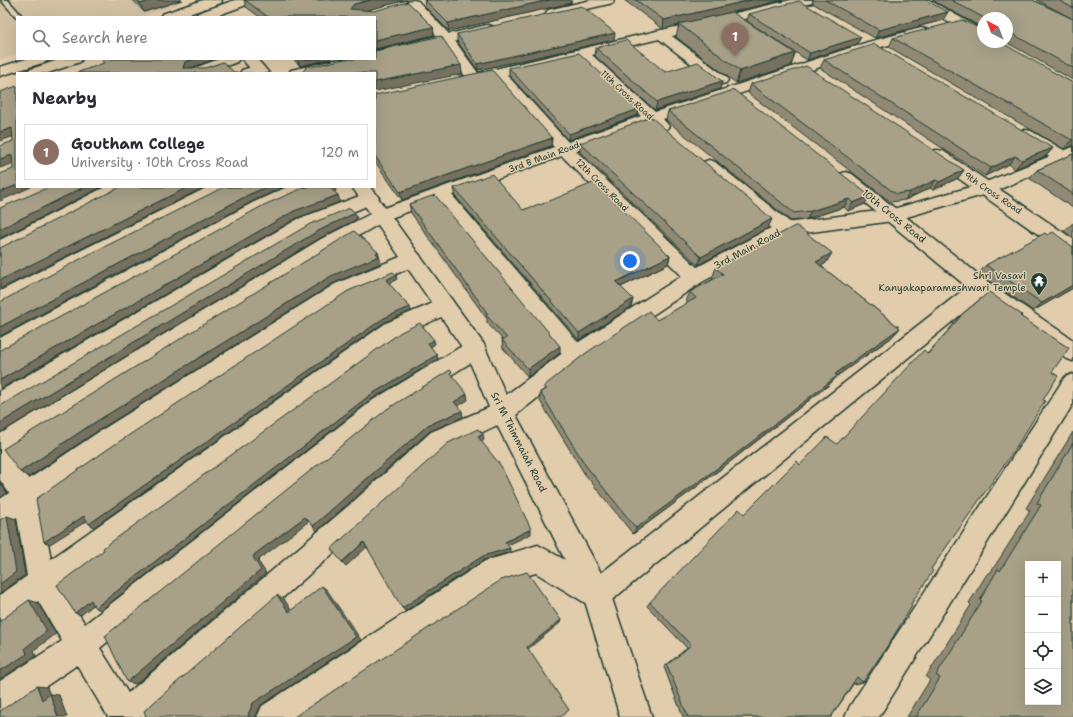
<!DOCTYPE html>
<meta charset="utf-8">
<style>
:root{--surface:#fff;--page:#f7f7f7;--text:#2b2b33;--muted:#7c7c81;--line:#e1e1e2;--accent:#1f3d34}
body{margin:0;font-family:"Shantell Sans",sans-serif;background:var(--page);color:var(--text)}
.controls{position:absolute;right:12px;bottom:12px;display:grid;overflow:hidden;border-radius:0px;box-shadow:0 4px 16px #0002}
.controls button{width:36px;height:36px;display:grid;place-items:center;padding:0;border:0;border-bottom:1px solid var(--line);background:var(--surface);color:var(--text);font:20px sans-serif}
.compass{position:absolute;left:977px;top:12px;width:36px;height:36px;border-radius:50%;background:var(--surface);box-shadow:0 4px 16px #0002;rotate:318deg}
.you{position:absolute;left:630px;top:261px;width:14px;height:14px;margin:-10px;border:3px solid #fff;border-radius:50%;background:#1a73e8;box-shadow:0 0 0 6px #1a73e833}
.badge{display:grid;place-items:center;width:26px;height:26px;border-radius:50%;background:var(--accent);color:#fff;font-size:13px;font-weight:700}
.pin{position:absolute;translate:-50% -33px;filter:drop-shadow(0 1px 2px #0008)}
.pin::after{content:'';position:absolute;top:21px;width:14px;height:12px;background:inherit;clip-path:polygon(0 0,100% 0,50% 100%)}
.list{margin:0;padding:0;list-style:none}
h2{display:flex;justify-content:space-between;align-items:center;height:52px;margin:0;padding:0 16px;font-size:17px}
h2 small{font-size:13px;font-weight:400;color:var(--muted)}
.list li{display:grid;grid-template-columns:26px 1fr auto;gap:12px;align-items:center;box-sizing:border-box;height:56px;margin:0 8px 8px;padding:0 8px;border:1px solid var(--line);border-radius:0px}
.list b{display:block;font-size:15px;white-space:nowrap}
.list p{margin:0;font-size:13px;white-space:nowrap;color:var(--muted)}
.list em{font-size:13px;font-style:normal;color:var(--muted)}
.icon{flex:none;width:22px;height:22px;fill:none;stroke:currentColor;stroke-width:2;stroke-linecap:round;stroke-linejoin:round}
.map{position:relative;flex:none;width:1073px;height:717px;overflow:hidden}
.search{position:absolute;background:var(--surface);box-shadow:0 4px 16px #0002;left:16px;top:16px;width:360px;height:44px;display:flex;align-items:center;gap:10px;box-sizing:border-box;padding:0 14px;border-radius:0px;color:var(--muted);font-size:15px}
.panel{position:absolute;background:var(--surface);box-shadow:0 4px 16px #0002;left:16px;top:72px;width:360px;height:116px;border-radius:0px}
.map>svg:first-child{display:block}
</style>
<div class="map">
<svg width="1073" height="717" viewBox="0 0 1073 717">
<rect width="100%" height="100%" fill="#e1ccab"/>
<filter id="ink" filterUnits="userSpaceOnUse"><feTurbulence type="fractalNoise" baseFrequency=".025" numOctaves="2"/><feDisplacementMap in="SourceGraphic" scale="8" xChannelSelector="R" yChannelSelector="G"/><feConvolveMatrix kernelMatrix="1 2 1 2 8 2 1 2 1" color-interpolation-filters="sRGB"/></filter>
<g filter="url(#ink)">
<polygon fill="#d0bfa0" points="0,0 173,0 178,4 140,17 17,17 17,55 0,60"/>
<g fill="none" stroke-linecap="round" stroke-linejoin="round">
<defs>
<polygon id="lane" points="1,0 8,0 23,17 17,18"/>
<g id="street">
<path d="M413,0l5,1 31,33 38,-9 5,1 2,3 -2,3 -37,9 23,32 183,-43 14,-3 5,1 2,3 -2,3 -8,2 54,41 2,3 -2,3 -5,1 -5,-1 -57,-44 -67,16 63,57 213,-70 53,-14 5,1 2,3 -2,3 -48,13 -215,71 6,7 -2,3c-8,2 -12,1 -17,-5l-74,27 126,121 3,5 -3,5 -7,2 -7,-2 -126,-126 -110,39 132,154 3,6 -3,6 -8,3 -8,-3 -131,-160 -49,18 -53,30 -325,205 19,25 68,-46 238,-149 77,-32 7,2 3,5 -3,5 -70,30 -234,155 -75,52 11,58 335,-236 59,-25 7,2 3,6 -3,6 -50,23 -342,250 25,39 288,-224 94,-57 8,-3 8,3 3,6 -3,6 -94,59 -289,234 28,45 226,-192 77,-69 71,-30 8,3 4,7 -4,7 -61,29 -77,71 -219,193 3,5h-48l-31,-52 -66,45 -11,4v-33l62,-40 -24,-40 -28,21 -10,4v-31l27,-19 -10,-59 -17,10v-28l9,-6 -9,-13v-46l321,-195 55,-28 178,-64 -61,-69 -28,6 -5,-1 -2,-3 2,-3 5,-1 -22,-33 -68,16h-1l1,-8 62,-15 -31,-32 2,-3zM579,58l62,58 -73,26 -61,-67z"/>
<polygon points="591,0 614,0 613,3 553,17 548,16 546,13 548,10"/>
<polygon points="791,0 813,0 812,3 711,27 706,26 704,23 706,20"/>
<polygon points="914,0 929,0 983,30 983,40 978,39 915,3"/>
<polygon points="219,59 239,59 237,62 208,73 187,73 189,70"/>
<polygon points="339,59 366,59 364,62 316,73 289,73 291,70"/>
<polygon points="258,65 263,66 265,69 263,72 240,73 242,70"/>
<polygon points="1025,130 1031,131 1067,152 1069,156 1067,160 1061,161 1055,160 1019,139 1017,135 1019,131"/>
<polygon points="937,150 943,151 1073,239 1073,256 1066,254 931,159 929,155 931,151"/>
<polygon points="709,160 715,162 792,224 794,229 792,234 785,236 778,234 703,170 700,166 703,162"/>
<polygon points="846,172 852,174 988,282 1073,340 1073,361 1065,358 981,298 607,604 597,608 587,604 536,573 501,583 300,717 257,717 262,706 485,561 538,545 596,577 967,287 840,182 837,178 840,174"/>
<polygon points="105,187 129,187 126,191 7,253 0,255 0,240"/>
<polygon points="208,187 232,187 229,191 89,262 7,306 0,308 0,291"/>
<polygon points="287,187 312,187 309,191 266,210 8,354 0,357 0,338 254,202"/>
<polygon points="370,192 376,194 379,198 376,202 312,229 8,410 0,413 0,391 298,219"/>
<polygon points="1073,374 1073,404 879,717 845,717 850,706 1065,377"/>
</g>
<g id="secondary">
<polygon points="203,0 222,0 221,3 180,17 160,17 162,14"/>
<polygon points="235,0 253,0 252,3 213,17 196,16 198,13"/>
<polygon points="26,59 48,59 46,62 0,76 0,67"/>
<polygon points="61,59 82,59 80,62 48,73 26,73 28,70"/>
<polygon points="242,59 257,59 269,73 254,73"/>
<polygon points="1073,147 1073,158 993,192 893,221 789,235 702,282 584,361 516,415 607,584 652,717 620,717 584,598 494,419 466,353 352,187 370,187 483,343 506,395 568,349 688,272 778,224 893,209 981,184"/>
</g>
</defs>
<use href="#lane" stroke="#1f3d34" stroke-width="3"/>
<use href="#street" stroke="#1f3d34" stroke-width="3"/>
<use href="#secondary" stroke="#1f3d34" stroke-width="3"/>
<use href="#lane" fill="#e1ccab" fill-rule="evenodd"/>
<use href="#street" fill="#e1ccab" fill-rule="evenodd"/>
<use href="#secondary" fill="#e1ccab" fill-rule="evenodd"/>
</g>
<g fill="#908a75" stroke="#1f3d34">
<polygon points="133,0 182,0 144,12"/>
<polygon points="244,0 407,0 365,10 433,27 434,35 375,49 375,17 260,17 246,7"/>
<polygon points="424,0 571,0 571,3 449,31 425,7"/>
<polygon points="624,0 783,0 719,15 795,53 791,66 736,83 676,37 679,25 663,29"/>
<polygon points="813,0 925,0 943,20 875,38 812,3"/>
<polygon points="932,0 1033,0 1071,18 1037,0 1073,0 1073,80 1006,42 1007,42 1007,18 983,18 983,28"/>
<polygon points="749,14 861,37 857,44 807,60 747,21"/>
<polygon points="457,34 614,40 478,70 457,41"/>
<polygon points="893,38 983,42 1073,83 1073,146 1064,149 889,47"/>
<polygon points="596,48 665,72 722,81 720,89 655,110 595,56"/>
<polygon points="293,59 332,59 300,66"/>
<polygon points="824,60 1053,148 1046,156 1015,169 1009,164 985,176 820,68"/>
<polygon points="509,68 639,109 638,115 568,140 509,75"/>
<polygon points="751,84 964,170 958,178 933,190 930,188 905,200 891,202 748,93"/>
<polygon points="375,95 552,138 551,146 402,200 376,163 375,163"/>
<polygon points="668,111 865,204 848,211 844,207 807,219 791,221 666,120"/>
<polygon points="580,143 768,228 698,265 580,152"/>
<polygon points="1073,154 1073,208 1029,178 1037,170"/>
<polygon points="454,188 523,210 540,205 670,256 668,264 621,287 633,299 631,307 579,340 456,197"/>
<polygon points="409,204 560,353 528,377 503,348 502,340 503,340 487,323 487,319 411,213"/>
<polygon points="1073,223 1073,238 1064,231"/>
<polygon points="1047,235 1073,247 1073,288 1033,311 979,273 986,265"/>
<polygon points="826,263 821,266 900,328 891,338 837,376 830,384 722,468 633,534 584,473 540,401 540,392 544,390 544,386 657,320 688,303 686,301 690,292 713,279 712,278 716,268"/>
<polygon points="1022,315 1021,316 1052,372 931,569 911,604 863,682 854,684 854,683 831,717 683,717 664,667 687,648 647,606 650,602 744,514 800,465 837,444 928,353 954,324 952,323 960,316"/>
<polygon points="1073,432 1073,717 907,717 930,680 926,677 971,605 969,603 987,574 991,572 1030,511 1026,508"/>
</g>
<g fill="#76715f" stroke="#1f3d34">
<polygon points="152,0 182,0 144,12 140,4"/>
<polygon points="371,0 407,0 356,13 350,9 354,4"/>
<polygon points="549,0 571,0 571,3 449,31 448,23"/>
<polygon points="751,0 783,0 663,29 664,20"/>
<polygon points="948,12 943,20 875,38 879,30"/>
<polygon points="433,27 434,35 375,49 375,40"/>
<polygon points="615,33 614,40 478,70 477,64"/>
<polygon points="861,37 857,44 807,60 810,53"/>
<polygon points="795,53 791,66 736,83 740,71"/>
<polygon points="194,59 212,59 213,60 188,69 183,68 185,62"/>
<polygon points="297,59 332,59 300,66"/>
<polygon points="461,65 462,74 375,91 375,82"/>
<polygon points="722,81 720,89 655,110 657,102"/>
<polygon points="639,109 638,115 568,140 569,134"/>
<polygon points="12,128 17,135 0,141 0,132"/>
<polygon points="552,138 551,146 402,200 400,192"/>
<polygon points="1072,140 1073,140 1073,146 1064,149"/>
<polygon points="1053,148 1046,156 1015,169 1022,160"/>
<polygon points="12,155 17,162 0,168 0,159"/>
<polygon points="1015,156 1009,164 985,176 991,168"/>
<polygon points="964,170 958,178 933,190 939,182"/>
<polygon points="936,180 930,188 905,200 910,192"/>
<polygon points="17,185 17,187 31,187 0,201 0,192"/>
<polygon points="84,187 102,187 0,238 0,229"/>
<polygon points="188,187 205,187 0,289 0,280"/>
<polygon points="267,187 284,187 253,201 0,336 0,327 250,194"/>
<polygon points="329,187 335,187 336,191 331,193"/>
<polygon points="338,195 340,202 297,218 0,389 0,380 294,211"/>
<polygon points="870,196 865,204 848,211 853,203"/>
<polygon points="849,199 844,207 807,219 811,211"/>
<polygon points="355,213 357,219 320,238 0,433 0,423 318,231"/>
<polygon points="772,219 768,228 698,265 701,257"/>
<polygon points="378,252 381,263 334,283 96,432 29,477 20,472 89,426 331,276"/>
<polygon points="832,253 826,263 811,272 816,262"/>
<polygon points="670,256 668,264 614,290 616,282"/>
<polygon points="396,275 397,279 387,285 386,280"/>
<polygon points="1073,285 1073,288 1033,311 1042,303"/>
<polygon points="633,299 631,307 579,340 579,333"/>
<polygon points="410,307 411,311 385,322 94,527 89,524 384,318"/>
<polygon points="900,328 891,338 837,376 830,384 722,468 633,534 636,528 835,374"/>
<polygon points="434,340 435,344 429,348 428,343"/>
<polygon points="560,346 560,353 528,377 528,369"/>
<polygon points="437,355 438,359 372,399 101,610 95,608 370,395"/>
<polygon points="467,394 468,400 455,408 454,402"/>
<polygon points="462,411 463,417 430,431 317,531 313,526 428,425"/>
<polygon points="483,434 484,440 479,443 478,437"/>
<polygon points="0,482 7,493 0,498"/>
<polygon points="7,516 16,519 25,575 0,593 0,584"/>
<polygon points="84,516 90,519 50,544 44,542"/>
<polygon points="305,517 309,521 261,558 258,561 266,573 136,684 127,682 253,557 255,554"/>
<polygon points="531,529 531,534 506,546 505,542"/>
<polygon points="364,542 368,546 346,566 342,562"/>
<polygon points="510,548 510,552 484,560 405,611 402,608 483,556"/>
<polygon points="322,586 327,590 361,640 261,705 256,716 256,717 249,717 248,715 253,703"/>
<polygon points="277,595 284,599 295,616 289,612"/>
<polygon points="29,600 38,603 56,634 34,650 36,656 0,679 0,671 25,648"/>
<polygon points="91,600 97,602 81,615 75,613"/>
<polygon points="561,620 560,623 528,649 527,647"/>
<polygon points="37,686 47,687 52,701 42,700"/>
<polygon points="50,694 59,695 67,717 58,717"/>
</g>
<g fill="#a8a188" stroke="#1f3d34" fill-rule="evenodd">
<polygon points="137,0 152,0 140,4"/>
<polygon points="245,0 371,0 354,4 350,9 374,11 408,2 433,27 375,40 375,17 268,17"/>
<polygon points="425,0 549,0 448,23"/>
<polygon points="636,0 751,0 664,20"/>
<polygon points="825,0 925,0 948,12 879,30"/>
<polygon points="951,0 1033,0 1073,19 1073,68 1009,32 1007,32 1007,18 984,18"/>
<polygon points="1058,0 1073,0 1073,8"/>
<polygon points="799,1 861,37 810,53 749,14"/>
<polygon points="582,6 615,33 477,64 457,34"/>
<polygon points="732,12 795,53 740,71 679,24"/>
<polygon points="962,20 983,30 983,42 1000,42 1073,83 1073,140 1072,140 893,38"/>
<polygon points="441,36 461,65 375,82 375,73 301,73 306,68 304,66 314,66 344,59 375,59 375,51"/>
<polygon points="626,40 665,72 698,62 722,81 657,102 596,48"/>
<polygon points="875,44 1053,148 1022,160 1015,156 991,168 824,60"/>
<polygon points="579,53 639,109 569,134 509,68"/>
<polygon points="106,59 194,59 185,62 183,68 205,68 223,62 235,73 237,72 239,73 76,73 104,63 102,61"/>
<polygon points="806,66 964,170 939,182 936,180 910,192 896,194 751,84"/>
<polygon points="492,70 552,138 400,192 375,156 375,95"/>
<polygon points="17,86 17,185 0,192 0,174 13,169 12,155 0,159 0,146 13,141 12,128 0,132 0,92"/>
<polygon points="734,90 870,196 853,203 849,199 811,211 794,213 668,111"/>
<polygon points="651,117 772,219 701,257 580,143"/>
<polygon points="1073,154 1073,194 1037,170"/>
<polygon points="492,174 523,210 539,204 540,205 595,182 670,256 616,282 633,299 579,333 454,188"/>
<polygon points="49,187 84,187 0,229 0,208"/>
<polygon points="120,187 188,187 0,280 0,248"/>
<polygon points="224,187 267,187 250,194 0,327 0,302 84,257"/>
<polygon points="305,187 329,187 338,195 294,211 0,380 0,350 264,205"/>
<polygon points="435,195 560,346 528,369 502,340 507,338 486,315 488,314 409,204"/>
<polygon points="350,208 355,213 318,231 0,423 0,406 310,224"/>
<polygon points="795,226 797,226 832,253 816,262 900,328 835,374 837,376 727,461 636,528 586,466 540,392 547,389 544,386 586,353 649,311 657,320 696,298 690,292 723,274 716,268"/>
<polygon points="354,231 378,252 376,253 379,256 331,276 89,426 20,472 3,449"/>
<polygon points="1053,232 1073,247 1073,285 1042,303 986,265 1045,233 1047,235"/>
<polygon points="393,272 396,275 386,280 402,298 401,298 410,307 384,318 89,524 84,516 44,542 36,499 111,447 348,291"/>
<polygon points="989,292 1022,315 1020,316 1069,348 1052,372 1058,376 1043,400 1045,401 1013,452 931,569 933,571 911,604 912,606 890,642 863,682 857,677 831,717 688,717 667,665 691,645 650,602 739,509 744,514 797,461 800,465 827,437 837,444 924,350 928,354 961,316 960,316"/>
<polygon points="420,323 434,340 428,343 437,355 370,395 95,608 91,600 75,613 57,585 104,550 103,548 401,332"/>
<polygon points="450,370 452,372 450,373 467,394 454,402 462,411 428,425 313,526 305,517 255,554 253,557 261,570 127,682 105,636 387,409"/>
<polygon points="478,429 483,434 478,437 501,466 531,529 505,542 510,548 483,556 402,608 364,542 342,562 331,549 448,443"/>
<path d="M1073,443v274h-157l24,-39 -4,-3 46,-74 -2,-1 18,-31 2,2 41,-66 -4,-2zM1028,564h30v138h-30z"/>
<polygon points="7,516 16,572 0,584 0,520"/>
<polygon points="527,572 561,620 527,647 569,710 561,717 294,717 501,580"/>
<polygon points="322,586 356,637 253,703 248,715 249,717 146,717 144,711 277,595 289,612"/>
<polygon points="29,600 47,631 25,648 27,654 0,671 0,621"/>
<polygon points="37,686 42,700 50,694 58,717 0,717 0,711"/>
</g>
</g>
<defs>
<symbol id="temple-pin" viewBox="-11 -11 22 30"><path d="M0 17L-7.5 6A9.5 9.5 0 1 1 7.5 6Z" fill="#1f3d34" stroke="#e1ccab"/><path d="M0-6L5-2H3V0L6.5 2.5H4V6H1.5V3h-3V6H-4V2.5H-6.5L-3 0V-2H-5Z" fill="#fff"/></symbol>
</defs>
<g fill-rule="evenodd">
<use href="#temple-pin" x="1029" y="271" width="20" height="27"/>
</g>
<g text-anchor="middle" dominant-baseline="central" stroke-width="3" stroke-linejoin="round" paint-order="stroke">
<g font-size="9" fill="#1f3d34" stroke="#e1ccab">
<text transform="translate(627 95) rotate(43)">11th Cross Road</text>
<text transform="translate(544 157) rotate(-20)">3rd B Main Road</text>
<text transform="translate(602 185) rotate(45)">12th Cross Road</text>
<text transform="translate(993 193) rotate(34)">9th Cross Road</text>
</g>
<g font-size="10" fill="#1f3d34" stroke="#e1ccab">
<text transform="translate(894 216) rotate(39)">10th Cross Road</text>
<text transform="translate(747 249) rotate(-28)">3rd Main Road</text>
<text transform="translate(519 442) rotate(63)">Sri M Thimmaiah Road</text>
</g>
<g font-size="10" fill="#1f3d34" stroke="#e1ccab" text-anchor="end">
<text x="1026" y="275">Shri Vasavi<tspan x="1026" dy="12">Kanyakaparameshwari Temple</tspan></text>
</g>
</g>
</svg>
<div class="controls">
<button>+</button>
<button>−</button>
<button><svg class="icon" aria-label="locate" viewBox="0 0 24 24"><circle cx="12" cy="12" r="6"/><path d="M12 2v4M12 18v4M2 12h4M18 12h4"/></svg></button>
<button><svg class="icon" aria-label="layers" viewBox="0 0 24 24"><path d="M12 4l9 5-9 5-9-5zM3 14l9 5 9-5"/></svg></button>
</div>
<svg class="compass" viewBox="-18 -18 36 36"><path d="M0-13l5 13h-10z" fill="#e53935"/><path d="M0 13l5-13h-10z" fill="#7c7c81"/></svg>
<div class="you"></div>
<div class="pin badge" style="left:735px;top:56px;background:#8d6e63">1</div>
<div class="search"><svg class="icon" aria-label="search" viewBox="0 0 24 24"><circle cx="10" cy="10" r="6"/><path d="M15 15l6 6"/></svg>Search here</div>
<section class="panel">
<h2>Nearby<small></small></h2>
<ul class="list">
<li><span class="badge" style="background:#8d6e63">1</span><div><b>Goutham College</b><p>University · 10th Cross Road</p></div><em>120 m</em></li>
</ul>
</section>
</div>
